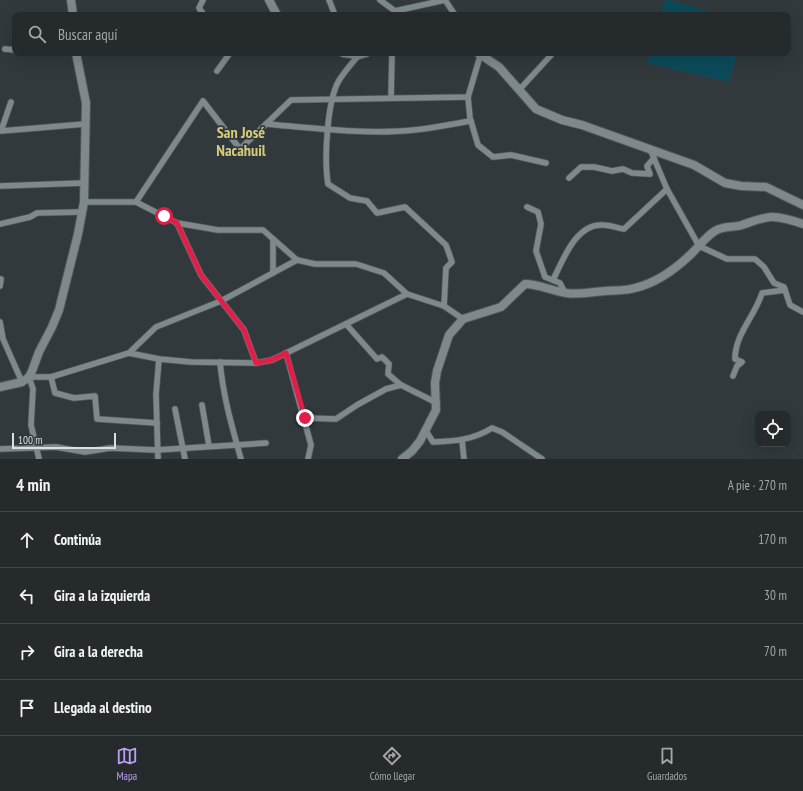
<!DOCTYPE html>
<html lang="es">
<meta charset="utf-8">
<style>
:root{--surface:#252b2d;--page:#2d3335;--text:#f1f3f6;--muted:#a3a7aa;--line:#424749;--accent:#bca0f2}
body{margin:0;font-family:"PT Sans Narrow",sans-serif;background:var(--page);color:var(--text)}
.controls{position:absolute;right:12px;bottom:12px;display:grid;overflow:hidden;border-radius:8px;box-shadow:0 4px 16px #0002}
.controls button{width:36px;height:36px;display:grid;place-items:center;padding:0;border:0;border-bottom:1px solid var(--line);background:var(--surface);color:var(--text);font:20px sans-serif}
.scale{position:absolute;left:12px;bottom:10px;width:104px;box-sizing:border-box;padding-left:4px;border:2px solid #dadfe1;border-top:0;font-size:11px;line-height:14px;white-space:nowrap;color:#dadfe1;-webkit-text-stroke:3px #31393c;paint-order:stroke}
.stop{position:absolute;width:12px;height:12px;margin:-9px;border:3px solid #e11d48;border-radius:50%;background:#fff}
.stop.end{background:#e11d48;border-color:#fff;box-shadow:0 1px 4px #0008}
.list{margin:0;padding:0;list-style:none}
h2{display:flex;justify-content:space-between;align-items:center;height:52px;margin:0;padding:0 16px;font-size:17px}
h2 small{font-size:13px;font-weight:400;color:var(--muted)}
.list li{display:grid;grid-template-columns:26px 1fr auto;gap:12px;align-items:center;box-sizing:border-box;height:56px;padding:0 16px;border-top:1px solid var(--line)}
.list b{display:block;font-size:15px;white-space:nowrap}
.list em{font-size:13px;font-style:normal;color:var(--muted)}
.icon{flex:none;width:22px;height:22px;fill:none;stroke:currentColor;stroke-width:2;stroke-linecap:round;stroke-linejoin:round}
.map{position:relative;flex:none;width:803px;height:459px;overflow:hidden}
.search{position:absolute;background:var(--surface);box-shadow:0 4px 16px #0002;left:12px;right:12px;top:12px;height:44px;display:flex;align-items:center;gap:10px;box-sizing:border-box;padding:0 14px;border-radius:8px;color:var(--muted);font-size:15px}
.sheet{height:276px;background:var(--surface)}
nav{display:flex;justify-content:space-around;align-items:center;box-sizing:border-box;height:56px;border-top:1px solid var(--line);background:var(--surface);font-size:11px;color:var(--muted)}
nav a{display:grid;justify-items:center;gap:2px}
nav .on{color:var(--accent)}
.map>svg:first-child{display:block}
</style>
<div class="map">
<svg width="803" height="459" viewBox="0 0 803 459">
<rect width="100%" height="100%" fill="#31393c"/>
<g fill="#0c4a5a">
<polygon points="665,0 670,0 722,15 660,15"/>
<polygon points="650,53 737,53 729,82 647,63"/>
</g>
<g fill="none" stroke-linecap="round" stroke-linejoin="round">
<defs>
<g id="street">
<polyline points="203,0 199,8 204,15"/>
<polyline points="329,0 335,15"/>
<polyline points="380,0 395,11 445,0"/>
<polyline points="445,0 455,15"/>
<polyline points="5,49 15,50"/>
<path d="M359,55c-7,8 -17,19 -22,29 -10,23 -13,75 -9,100l22,14 17,3 10,12 28,-6 41,38 6,17 -6,6 -2,38"/>
<polyline points="217,71 230,53"/>
<polyline points="519,90 553,53"/>
<polyline points="468,97 470,118 478,145 493,157 511,155 546,163"/>
<polyline points="391,98 392,53"/>
<polyline points="11,102 1,131 85,124"/>
<path d="M266,124c46,4 102,11 148,6 19,-2 38,-6 57,-9"/>
<polyline points="650,149 667,189 699,246 727,259 755,259 764,267 774,283 784,287 790,305 803,312"/>
<polyline points="569,178 581,167 594,167 612,171 623,169 632,173 650,174 647,166 654,158"/>
<polyline points="0,186 84,183"/>
<polyline points="84,202 136,202 177,223 218,230 263,230 297,260 315,264 356,264 384,273 407,294"/>
<polyline points="136,202 203,101 240,149 291,100 468,97 481,53"/>
<polyline points="527,207 538,212 541,224 536,251 545,277 560,283 565,293"/>
<polyline points="177,223 201,275 244,330 256,363"/>
<polyline points="0,224 30,217 37,213 81,212"/>
<polyline points="273,239 273,273"/>
<path d="M553,280c10,-20 23,-57 50,-55 7,0 14,3 21,4l43,-40"/>
<polyline points="0,286 1,279"/>
<polyline points="0,322 3,339 22,382"/>
<polyline points="346,324 377,359 382,357 389,364 388,374 401,385"/>
<polyline points="129,353 156,327 221,301 297,260"/>
<polyline points="286,353 311,445 308,459"/>
<path d="M220,362c3,34 12,65 21,97"/>
<path d="M733,376l4,-10 5,-4 -7,-3c0,-25 20,-43 27,-66l23,-3"/>
<polyline points="51,377 55,393 74,398 95,396 97,419 157,423"/>
<polyline points="202,405 209,446"/>
<polyline points="175,409 185,459"/>
<polyline points="305,418 336,419 357,405 386,389 401,385 437,403"/>
<path d="M426,431l7,11c22,-1 40,-2 59,-14l10,4 40,27"/>
<polyline points="462,440 464,459"/>
<polyline points="0,449 56,447 85,452 110,448 156,450 266,443"/>
<polyline points="39,459 31,425 33,389 29,377 51,377 129,353 159,359 191,362 256,363 272,360 407,294 444,306 463,319"/>
<polyline points="158,459 156,394 159,359"/>
</g>
<g id="secondary">
<polyline points="71,0 73,15"/>
<polyline points="269,0 277,15"/>
<polyline points="343,53 359,55 366,53"/>
<polyline points="478,53 499,67 536,109 562,120 582,125 694,165 725,183 741,186 766,187 803,205"/>
<polyline points="0,387 22,382 29,377 32,371 39,352 52,327 59,310 78,234 84,202 86,103 76,53"/>
<path d="M402,459l10,-8 8,-10 16,-31 -1,-27 2,-12 12,-36 14,-16 38,-12 24,-23c14,0 27,7 41,9 14,2 25,-1 39,-2 10,-1 21,0 30,-3 21,-5 39,-18 54,-32 9,-8 16,-19 26,-25 9,-6 18,-3 27,-6 27,-10 32,-11 61,-1"/>
</g>
</defs>
<use href="#street" stroke="#4f5658" stroke-width="7"/>
<use href="#secondary" stroke="#4f5658" stroke-width="10"/>
<use href="#street" stroke="#7f898c" stroke-width="5.5"/>
<use href="#secondary" stroke="#7f898c" stroke-width="8"/>
</g>
<g fill="none" stroke-linecap="round" stroke-linejoin="round">
<polyline stroke="#e11d48" stroke-width="5" points="164,216 177,223 201,275 244,330 256,363 272,360 286,353 305,418"/>
</g>
<g text-anchor="middle" dominant-baseline="central" stroke-width="3.5" stroke-linejoin="round" paint-order="stroke">
<g font-size="16" font-weight="bold" fill="#d6ca7c" stroke="#31393c">
<text x="241" y="132">San José<tspan x="241" dy="18">Nacahuil</tspan></text>
</g>
</g>
</svg>
<div class="controls">
<button><svg class="icon" aria-label="locate" viewBox="0 0 24 24"><circle cx="12" cy="12" r="6"/><path d="M12 2v4M12 18v4M2 12h4M18 12h4"/></svg></button>
</div>
<div class="scale">100 m</div>
<div class="stop" style="left:164px;top:216px"></div>
<div class="stop end" style="left:305px;top:418px"></div>
<div class="search"><svg class="icon" aria-label="search" viewBox="0 0 24 24"><circle cx="10" cy="10" r="6"/><path d="M15 15l6 6"/></svg>Buscar aquí</div>
</div>
<section class="sheet">
<h2>4 min<small>A pie · 270 m</small></h2>
<ul class="list">
<li><svg class="icon" aria-label="ahead" viewBox="0 0 24 24"><path d="M12 20V5M6 11l6-6 6 6"/></svg><div><b>Continúa</b></div><em>170 m</em></li>
<li><svg class="icon" aria-label="left" viewBox="0 0 24 24"><path d="M17 20v-9H6M10 6l-5 5 5 5"/></svg><div><b>Gira a la izquierda</b></div><em>30 m</em></li>
<li><svg class="icon" aria-label="right" viewBox="0 0 24 24"><path d="M7 20v-9h11M14 6l5 5-5 5"/></svg><div><b>Gira a la derecha</b></div><em>70 m</em></li>
<li><svg class="icon" aria-label="arrive" viewBox="0 0 24 24"><path d="M6 21V4h12l-3 4 3 4H6"/></svg><div><b>Llegada al destino</b></div></li>
</ul>
</section>
<nav>
<a class="on"><svg class="icon" aria-label="map" viewBox="0 0 24 24"><path d="M3 6l6-2 6 2 6-2v14l-6 2-6-2-6 2zM9 4v14M15 6v14"/></svg>Mapa</a>
<a><svg class="icon" aria-label="directions" viewBox="0 0 24 24"><path d="M12 3l9 9-9 9-9-9zM9 14v-3h6M13 9l2 2-2 2"/></svg>Cómo llegar</a>
<a><svg class="icon" aria-label="saved" viewBox="0 0 24 24"><path d="M7 4h10v16l-5-4-5 4z"/></svg>Guardados</a>
</nav>
